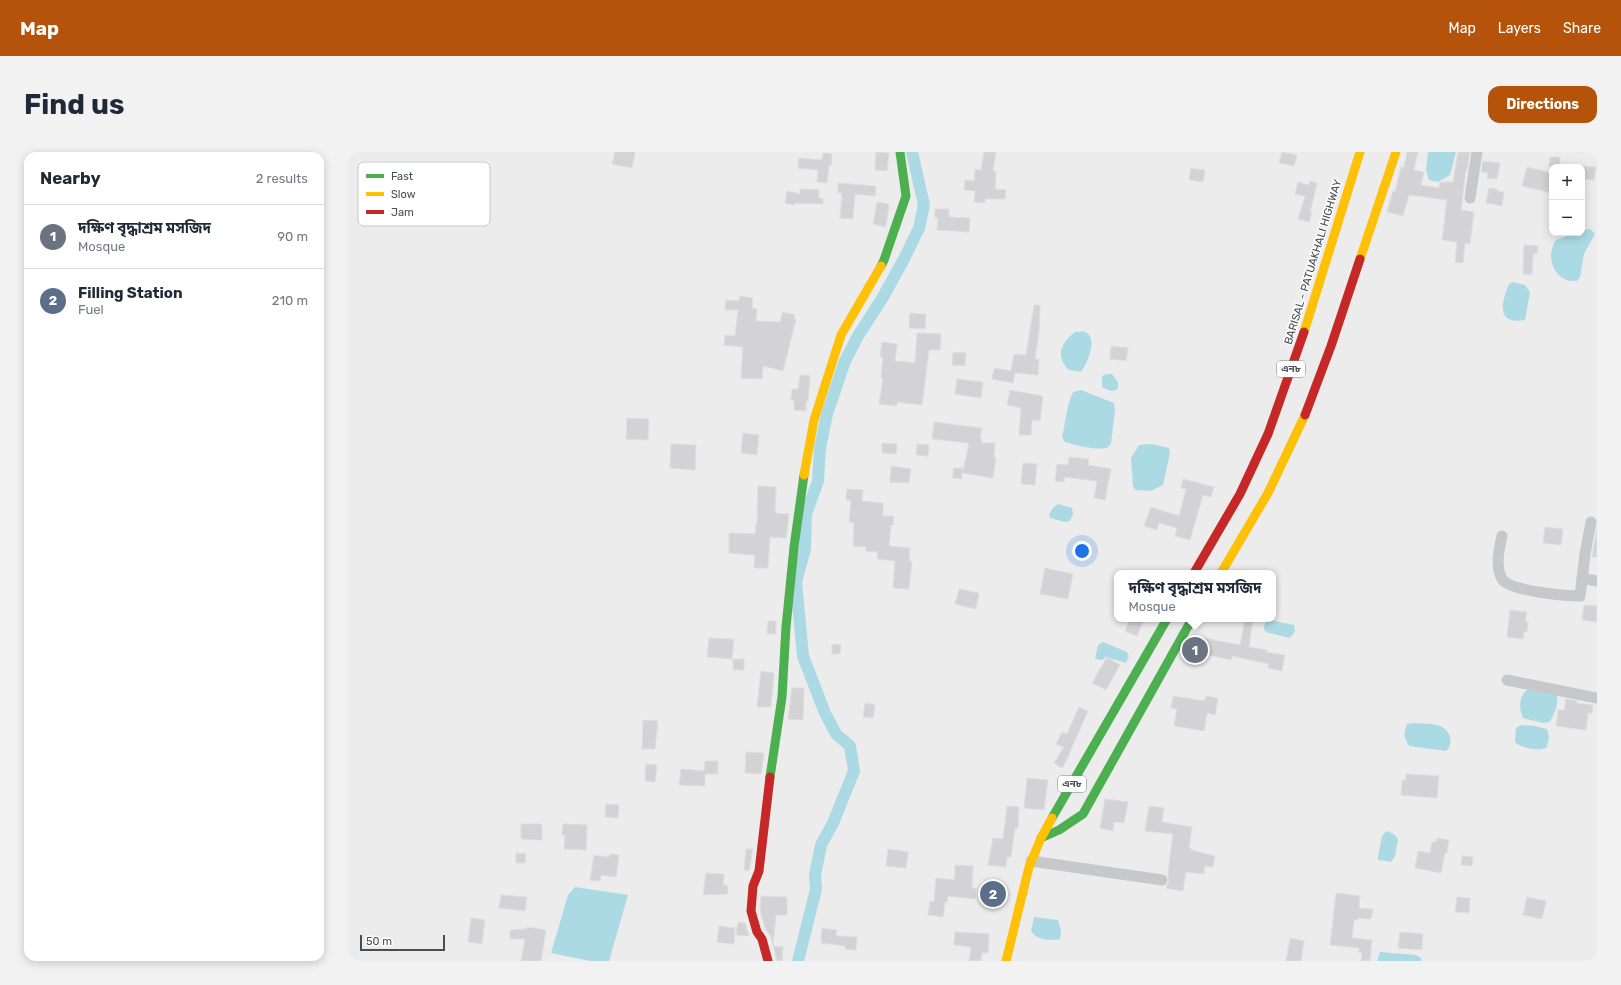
<!DOCTYPE html>
<meta charset="utf-8">
<style>
:root{--surface:#fff;--page:#f2f2f3;--text:#1f2937;--muted:#747a83;--line:#e0e1e3;--accent:#b45309}
body{margin:0;font-family:Rubik,"Noto Sans Bengali",sans-serif;background:var(--page);color:var(--text)}
.controls{position:absolute;right:12px;top:12px;display:grid;overflow:hidden;border-radius:8px;box-shadow:0 2px 10px #0003}
.controls button{width:36px;height:36px;display:grid;place-items:center;padding:0;border:0;border-bottom:1px solid var(--line);background:var(--surface);color:var(--text);font:20px sans-serif}
.scale{position:absolute;left:12px;bottom:10px;width:85px;box-sizing:border-box;padding-left:4px;border:2px solid #464f56;border-top:0;font-size:11px;line-height:14px;white-space:nowrap;color:#464f56;-webkit-text-stroke:3px #fff;paint-order:stroke}
.you{position:absolute;left:734px;top:399px;width:14px;height:14px;margin:-10px;border:3px solid #fff;border-radius:50%;background:#1a73e8;box-shadow:0 0 0 6px #1a73e833}
.badge{display:grid;place-items:center;width:26px;height:26px;border-radius:50%;background:var(--accent);color:#fff;font-size:13px;font-weight:700}
.pin{position:absolute;translate:-50% -50%;border:2px solid #fff;box-shadow:0 1px 4px #0006}
.popup{position:absolute;left:766px;top:418px;width:162px;height:52px;box-sizing:border-box;display:grid;place-content:center;border-radius:8px;background:var(--surface);filter:drop-shadow(0 1px 3px #0005);font-size:13px;white-space:nowrap;color:var(--muted)}
.popup b{font-size:15px;color:var(--text)}
.popup::after{content:'';position:absolute;left:50%;top:100%;margin-left:-8px;border:8px solid transparent;border-top-color:var(--surface)}
.list{margin:0;padding:0;list-style:none}
h2{display:flex;justify-content:space-between;align-items:center;height:52px;margin:0;padding:0 16px;font-size:17px}
h2 small{font-size:13px;font-weight:400;color:var(--muted)}
.list li{display:grid;grid-template-columns:26px 1fr auto;gap:12px;align-items:center;box-sizing:border-box;height:64px;padding:0 16px;border-top:1px solid var(--line)}
.list b{display:block;font-size:15px;white-space:nowrap}
.list p{margin:0;font-size:13px;white-space:nowrap;color:var(--muted)}
.list em{font-size:13px;font-style:normal;color:var(--muted)}
.map{position:relative;flex:none;width:1249px;height:809px;overflow:hidden;border-radius:12px}
header{display:flex;align-items:center;gap:24px;box-sizing:border-box;height:56px;padding:0 20px;background:var(--accent);color:#fff}
header strong{font-size:19px}
nav{display:flex;gap:22px;margin-inline-start:auto;font-size:14px}
.intro{display:flex;align-items:center;justify-content:space-between;box-sizing:border-box;height:96px;padding:0 24px}
h1{margin:0;font-size:28px}
.button{padding:10px 18px;border-radius:12px;background:var(--accent);color:#fff;font-size:14px;font-weight:700}
main{display:flex;gap:24px;padding:0 24px}
aside{flex:1;background:var(--surface);border-radius:12px;box-shadow:0 2px 10px #0003}
.map>svg:first-child{display:block}
</style>
<header>
<strong>Map</strong>
<nav><a>Map</a><a>Layers</a><a>Share</a></nav>
</header>
<div class="intro"><h1>Find us</h1><a class="button">Directions</a></div>
<main>
<aside>
<h2>Nearby<small>2 results</small></h2>
<ul class="list">
<li><span class="badge" style="background:#6b7280">1</span><div><b>দক্ষিণ বৃদ্ধাশ্রম মসজিদ</b><p>Mosque</p></div><em>90 m</em></li>
<li><span class="badge" style="background:#5c6f8a">2</span><div><b>Filling Station</b><p>Fuel</p></div><em>210 m</em></li>
</ul>
</aside>
<div class="map">
<svg width="1249" height="809" viewBox="0 0 1249 809">
<rect width="100%" height="100%" fill="#edecec"/>
<g fill="#acdae4">
<polygon points="1080,0 1108,0 1102,23 1090,30 1081,28 1078,18"/>
<path d="M1242,77l5,5 -11,20 -4,23 -3,4c-22,2 -33,-24 -21,-41l20,-7h6v-3z"/>
<path d="M1165,130l12,3 5,7 -5,28c-29,5 -24,-17 -16,-36z"/>
<path d="M727,180c3,0 7,-1 10,0 14,5 2,32 -4,40l-12,-2c-14,-13 -8,-28 6,-38z"/>
<polygon points="759,222 764,222 770,230 770,236 766,239 760,238 754,235 754,224"/>
<path d="M733,238l33,13 1,7 -4,34 -4,4c-14,2 -28,-2 -42,-6l-3,-5c4,-16 4,-29 11,-45z"/>
<polygon points="804,292 821,296 822,301 815,333 803,339 787,338 785,334 783,306 791,293"/>
<polygon points="710,352 724,356 725,362 722,369 717,370 702,366 701,363 704,357"/>
<path d="M922,468l24,5 1,6 -5,7 -24,-6c-4,-3 -2,-8 1,-11z"/>
<polygon points="755,490 779,500 781,504 778,511 758,505 754,508 747,507 750,493"/>
<path d="M1181,536l27,6c4,9 -2,20 -6,28l-7,1 -20,-5c-5,-12 -4,-22 6,-30z"/>
<path d="M1066,571c8,1 19,0 26,3 10,4 15,18 6,25l-37,-5c-5,-9 -6,-12 -2,-22z"/>
<path d="M1173,573l14,1 12,3 2,8 -2,10c-7,5 -27,1 -32,-5l1,-14z"/>
<polygon points="1038,679 1046,682 1050,687 1047,704 1043,710 1030,708 1030,705 1034,684"/>
<polygon points="227,735 280,743 261,809 242,809 203,801 220,743"/>
<path d="M686,765l24,3 3,11 -1,8c-11,2 -23,1 -29,-8z"/>
<polygon points="1032,800 1068,803 1073,806 1073,809 1029,809"/>
</g>
<g fill="none" stroke-linecap="round" stroke-linejoin="round">
<polyline stroke="#acdae4" stroke-width="12" points="450,809 468,737 467,723 473,693 485,671 506,619 502,594 488,582 477,561 455,504 448,430 457,397 458,362 470,329 472,296 479,262 497,209 510,184 535,145 556,107 571,76 576,53 564,0"/>
</g>
<g fill="#d3d3d5" stroke="#dededf">
<polygon points="267,0 287,0 284,16 264,12"/>
<polygon points="528,0 541,1 539,19 527,18"/>
<polygon points="636,0 648,0 645,19 648,19 647,37 658,38 657,47 637,47 637,51 626,50 627,39 616,38 617,28 626,29 627,17 633,18"/>
<polygon points="934,0 949,3 946,14 931,11"/>
<polygon points="1059,0 1070,0 1066,18 1076,20 1073,33 1091,36 1092,30 1105,30 1110,0 1122,0 1119,18 1118,18 1113,58 1126,60 1122,92 1117,91 1115,111 1107,110 1109,90 1094,88 1099,48 1061,43 1055,64 1039,60 1045,39 1047,40 1053,15 1056,16"/>
<polygon points="475,1 484,2 483,14 481,13 479,31 469,30 470,18 450,16 451,6 474,8"/>
<polygon points="1202,5 1212,5 1211,15 1201,15"/>
<polygon points="1135,9 1152,11 1149,27 1139,26 1140,21 1133,20"/>
<polygon points="1234,14 1248,15 1246,28 1234,27"/>
<polygon points="1179,15 1204,21 1204,41 1174,34"/>
<polygon points="843,16 857,18 855,30 841,28"/>
<polygon points="962,29 969,31 962,61 964,61 961,70 950,67 957,44 947,42 950,30 961,33"/>
<polygon points="490,31 528,34 527,44 507,42 505,67 492,66 494,41 490,41"/>
<polygon points="1141,36 1149,37 1149,39 1156,40 1154,54 1138,51"/>
<polygon points="452,37 471,38 471,46 475,47 475,52 447,51 446,53 437,51 439,39 452,42"/>
<polygon points="529,50 541,52 538,75 525,72"/>
<polygon points="587,57 601,57 601,65 622,66 621,80 589,78 590,66 587,66"/>
<polygon points="1176,93 1190,94 1189,102 1185,102 1184,123 1175,122"/>
<polygon points="392,144 405,146 404,156 409,157 408,169 432,170 435,160 447,163 446,167 448,167 435,219 415,214 414,227 393,226 395,195 376,193 377,183 387,184 390,158 377,158 378,148 391,149"/>
<polygon points="686,153 692,153 691,180 687,207 691,207 690,223 667,221 665,231 644,227 646,216 663,219 666,202 678,203"/>
<polygon points="562,161 578,162 577,177 561,176"/>
<polygon points="569,181 593,182 592,198 581,198 574,253 549,250 549,254 531,252 535,226 533,226 535,205 532,205 534,190 549,192 547,209 567,211"/>
<polygon points="763,194 780,196 778,209 762,207"/>
<polygon points="605,200 618,201 617,214 604,213"/>
<polygon points="452,223 462,224 460,249 458,249 458,259 446,258 446,248 443,248 444,237 450,237"/>
<polygon points="609,227 635,230 633,246 607,242"/>
<polygon points="662,238 695,244 692,269 684,268 683,283 671,283 673,256 659,253"/>
<polygon points="279,266 301,267 300,288 278,287"/>
<polygon points="586,270 634,276 632,287 634,287 634,291 647,291 646,306 648,306 645,326 614,321 614,327 605,326 605,316 615,316 615,319 621,291 584,287"/>
<polygon points="395,281 411,283 409,303 393,301"/>
<polygon points="534,291 549,292 548,302 534,301"/>
<polygon points="323,292 348,293 347,318 322,316"/>
<polygon points="569,292 581,293 580,304 568,303"/>
<polygon points="721,305 741,307 740,313 763,317 757,348 746,346 749,329 716,325 716,330 707,329 709,312 720,313"/>
<polygon points="675,311 689,312 687,333 673,332"/>
<polygon points="543,314 563,317 561,331 542,330"/>
<polygon points="835,327 866,335 863,345 855,343 842,388 827,384 829,376 811,371 809,378 796,374 803,355 831,364 838,337 833,336"/>
<polygon points="410,334 428,335 427,361 441,362 438,386 422,385 420,416 406,416 407,403 381,401 381,381 407,382 408,372 409,372"/>
<polygon points="499,337 515,338 514,349 535,351 535,364 546,364 545,373 543,373 541,394 562,396 561,409 564,409 561,437 545,436 547,409 529,407 530,400 518,399 518,395 505,394 506,371 501,370 503,349 498,348"/>
<polygon points="1197,375 1215,377 1213,393 1195,391"/>
<polygon points="1249,376 1249,405 1244,405"/>
<polygon points="697,416 725,422 720,447 692,442"/>
<polygon points="611,437 631,441 628,457 607,452"/>
<polygon points="1236,453 1249,454 1249,470 1234,468"/>
<polygon points="1162,458 1179,460 1177,470 1180,470 1179,480 1176,480 1175,487 1159,485"/>
<polygon points="782,467 796,467 789,484 777,479"/>
<polygon points="897,467 905,467 901,495 919,498 918,500 937,503 934,519 920,516 921,512 884,504 884,508 860,503 860,506 838,502 840,493 845,484 892,493"/>
<polygon points="420,469 428,469 428,482 419,482"/>
<polygon points="361,486 386,487 384,507 359,505"/>
<polygon points="484,492 493,493 492,502 484,502"/>
<polygon points="759,505 772,513 758,538 744,531"/>
<rect x="385" y="507" width="11" height="11"/>
<polygon points="413,519 426,521 423,555 409,555"/>
<polygon points="444,536 456,536 455,568 440,567"/>
<polygon points="825,544 857,549 858,544 870,546 867,563 859,561 856,579 826,574 829,557 823,556"/>
<polygon points="1218,547 1229,549 1229,551 1245,553 1244,561 1240,561 1238,578 1208,574 1210,558 1216,558"/>
<polygon points="517,551 527,553 525,566 515,565"/>
<polygon points="731,555 740,559 721,602 722,602 714,616 706,611 716,595 708,592 714,580 719,582"/>
<polygon points="295,568 310,569 307,597 294,597"/>
<polygon points="398,600 416,601 413,622 397,621"/>
<polygon points="357,609 370,609 370,622 357,622 357,634 331,633 333,617 356,619"/>
<polygon points="298,612 309,613 307,630 297,629"/>
<polygon points="1058,622 1091,624 1089,646 1053,643 1054,628 1058,628"/>
<polygon points="679,626 700,628 696,658 676,656"/>
<polygon points="757,647 780,650 776,671 766,670 765,679 752,676"/>
<polygon points="258,652 271,653 270,666 257,665"/>
<polygon points="659,654 671,655 670,676 667,676 663,705 659,705 658,715 640,713 645,686 655,687"/>
<polygon points="801,654 816,656 814,670 844,675 841,696 843,696 843,698 867,704 865,715 857,714 856,722 838,720 835,739 818,736 821,729 820,724 821,713 825,682 797,679"/>
<polygon points="173,672 194,672 194,688 173,687"/>
<polygon points="215,672 239,673 238,698 216,697 217,683 214,683"/>
<polygon points="1089,686 1101,688 1099,701 1097,701 1093,721 1067,716 1070,699 1082,701 1084,690 1088,690"/>
<polygon points="398,697 405,697 401,719 396,718"/>
<polygon points="540,697 560,700 558,716 538,714"/>
<polygon points="168,701 178,702 177,711 168,711"/>
<polygon points="262,702 271,703 268,725 253,723 252,729 242,728 246,703 261,705"/>
<polygon points="1114,704 1125,705 1124,714 1113,713"/>
<polygon points="607,713 625,714 624,736 628,736 627,747 600,744 599,750 597,750 595,765 580,763 582,749 586,750 588,726 607,728"/>
<polygon points="358,721 376,722 375,733 379,733 380,742 355,743"/>
<polygon points="988,741 1012,744 1011,756 1025,757 1023,767 1010,766 1010,768 1006,768 1004,786 1024,788 1022,809 1013,809 1014,801 1011,800 1011,796 982,793"/>
<polygon points="153,743 179,745 177,759 151,756"/>
<polygon points="413,744 439,745 439,763 428,763 425,794 435,795 434,809 429,809 423,785 417,776 412,758"/>
<polygon points="1109,745 1122,746 1121,761 1107,760"/>
<polygon points="1179,745 1198,749 1194,767 1175,763"/>
<polygon points="123,766 137,768 134,792 120,790"/>
<polygon points="390,770 397,771 401,784 388,783"/>
<polygon points="371,774 387,776 386,792 369,790"/>
<polygon points="179,775 198,778 193,809 173,809 177,787 162,787 162,778 178,777"/>
<polygon points="474,776 489,778 488,784 509,785 508,798 497,797 497,794 473,791"/>
<polygon points="607,780 641,782 640,801 634,801 633,809 621,809 623,795 606,793"/>
<polygon points="1052,780 1075,782 1074,798 1050,796"/>
<polygon points="942,786 956,789 953,809 938,809"/>
</g>
<g fill="none" stroke-linecap="round" stroke-linejoin="round">
<g stroke="#c7c8ca" stroke-width="11">
<polyline points="1122,46 1129,0"/>
<path d="M1154,384c-3,13 -7,30 0,43 7,12 64,17 78,17l5,-42 6,-32"/>
<polyline points="1234,426 1249,429"/>
<polyline points="1159,528 1249,546"/>
<polyline points="683,709 814,728"/>
</g>
<g stroke="#4caf50" stroke-width="9">
<polyline points="533,114 536,108 558,44 552,0"/>
<polyline points="422,625 434,545 438,475 446,395 456,323"/>
<polyline points="704,666 819,467"/>
<polyline points="693,686 711,678 735,662 844,467"/>
</g>
<g stroke="#ffc107" stroke-width="9">
<polyline points="1012,107 1048,0"/>
<polyline points="956,180 1012,0"/>
<polyline points="456,323 466,268 493,183 533,114"/>
<polyline points="873,421 920,341 957,263"/>
<polyline points="658,809 681,715 693,686 704,666"/>
</g>
<g stroke="#c62828" stroke-width="9">
<polyline points="957,263 983,194 1012,107"/>
<polyline points="846,421 892,342 920,282 956,180"/>
<polyline points="420,809 414,787 409,780 403,759 405,734 411,719 422,625"/>
</g>
</g>
<g text-anchor="middle" dominant-baseline="central" stroke-width="3" stroke-linejoin="round" paint-order="stroke">
<g fill="#fff" stroke="#7e8489" stroke-width="1">
<rect x="929" y="209" width="28" height="16" rx="3"/>
<rect x="710" y="624" width="28" height="16" rx="3"/>
</g>
<g font-size="10" font-weight="bold" fill="#464f56">
<text x="943" y="217">এন৮</text>
<text x="724" y="632">এন৮</text>
</g>
<g font-size="11" fill="#464f56" stroke="#fff">
<text transform="translate(965 110) rotate(-73)">BARISAL - PATUAKHALI HIGHWAY</text>
</g>
</g>
<rect x="10" y="10" width="132" height="64" rx="6" fill="#fff" stroke="#c8cacc" stroke-width="1"/>
<rect x="18" y="22" width="18" height="4" fill="#4caf50"/>
<rect x="18" y="40" width="18" height="4" fill="#ffc107"/>
<rect x="18" y="58" width="18" height="4" fill="#c62828"/>
<g font-size="11" fill="#464f56">
<text x="43" y="28">Fast</text>
<text x="43" y="46">Slow</text>
<text x="43" y="64">Jam</text>
</g>
</svg>
<div class="controls">
<button>+</button>
<button>−</button>
</div>
<div class="scale">50 m</div>
<div class="you"></div>
<div class="pin badge" style="left:847px;top:498px;background:#6b7280">1</div>
<div class="popup"><b>দক্ষিণ বৃদ্ধাশ্রম মসজিদ</b>Mosque</div>
<div class="pin badge" style="left:645px;top:742px;background:#5c6f8a">2</div>
</div>
</main>
